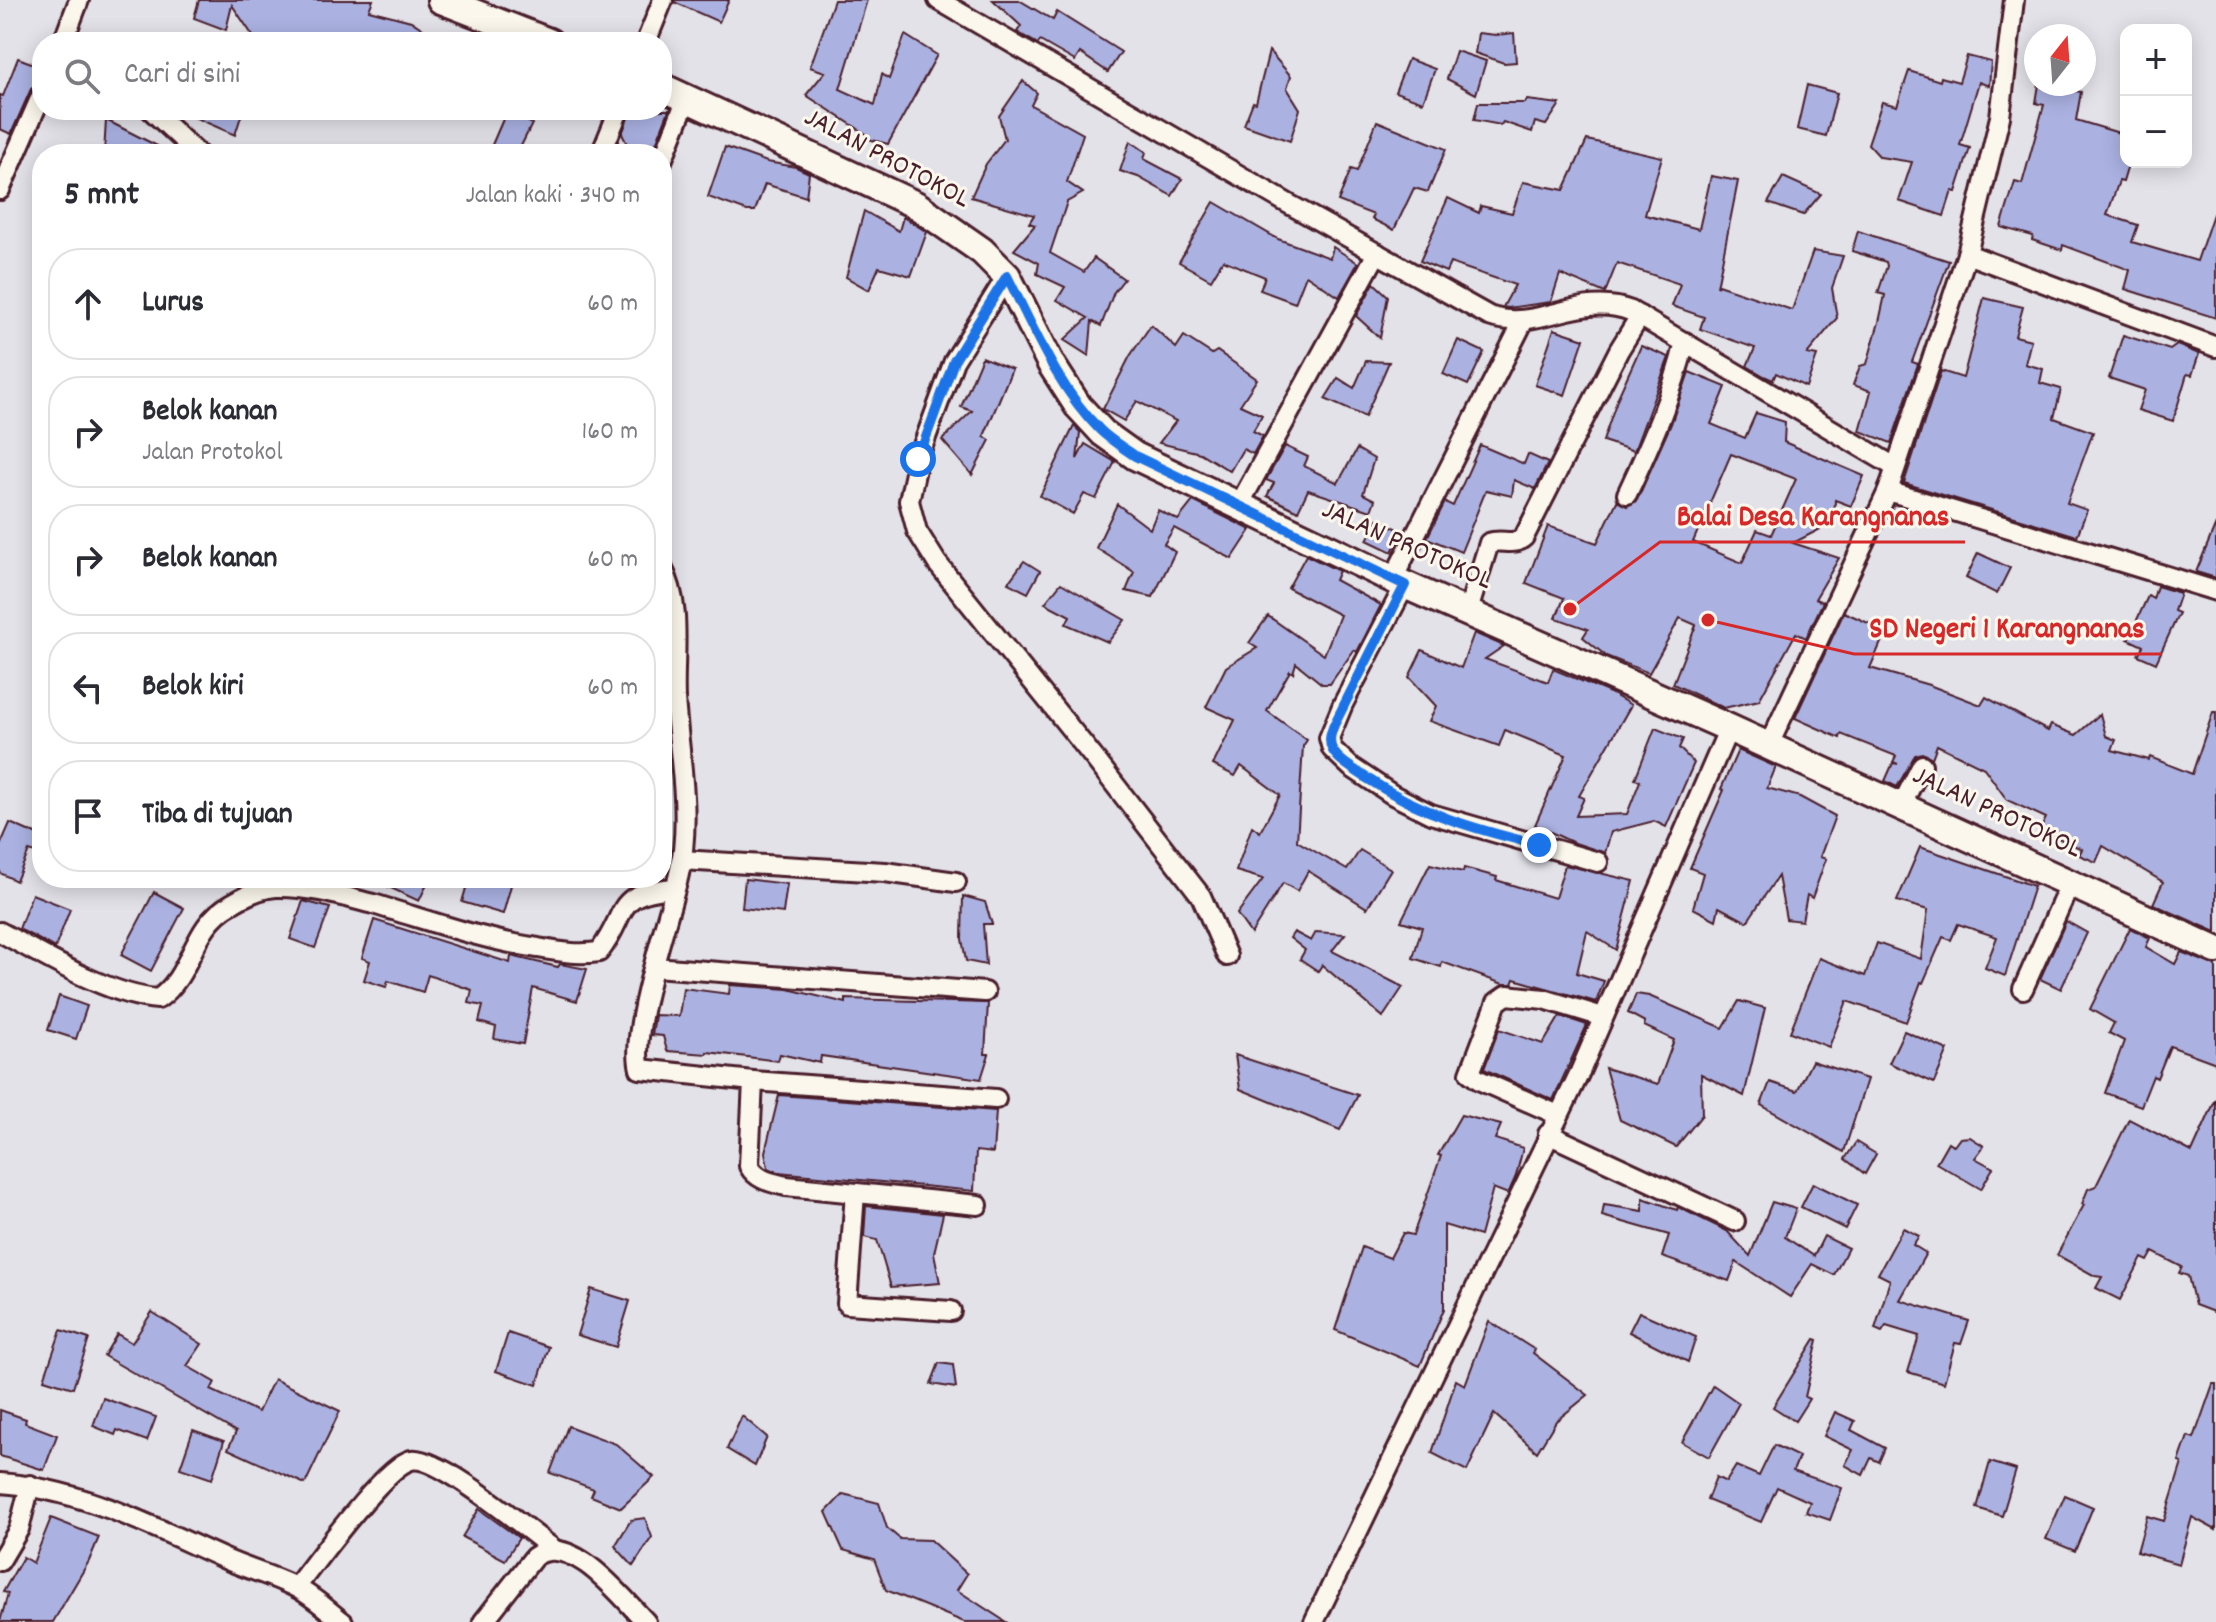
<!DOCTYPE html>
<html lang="id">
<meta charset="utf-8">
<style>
:root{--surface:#fff;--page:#f7f7f7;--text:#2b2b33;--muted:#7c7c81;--line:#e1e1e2}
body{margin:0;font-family:Dekko,sans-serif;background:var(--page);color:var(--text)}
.controls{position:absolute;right:24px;top:24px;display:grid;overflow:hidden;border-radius:16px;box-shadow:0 4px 20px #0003}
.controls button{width:72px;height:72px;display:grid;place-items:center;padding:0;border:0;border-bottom:2px solid var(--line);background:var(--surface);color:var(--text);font:40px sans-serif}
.compass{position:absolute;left:2024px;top:24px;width:72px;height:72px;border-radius:50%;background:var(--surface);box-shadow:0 4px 20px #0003;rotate:17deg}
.stop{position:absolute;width:24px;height:24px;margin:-18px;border:6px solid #1a73e8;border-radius:50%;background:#fff}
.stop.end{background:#1a73e8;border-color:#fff;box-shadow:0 2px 8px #0008}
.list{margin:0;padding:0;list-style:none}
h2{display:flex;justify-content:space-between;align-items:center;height:104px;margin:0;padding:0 32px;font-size:34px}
h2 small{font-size:26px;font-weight:400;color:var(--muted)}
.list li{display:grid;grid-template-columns:52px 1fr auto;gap:24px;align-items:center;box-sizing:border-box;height:112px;margin:0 16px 16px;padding:0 16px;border:2px solid var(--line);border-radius:32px}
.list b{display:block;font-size:30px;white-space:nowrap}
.list p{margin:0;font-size:26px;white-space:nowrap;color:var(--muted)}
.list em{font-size:26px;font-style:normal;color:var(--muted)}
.icon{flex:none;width:44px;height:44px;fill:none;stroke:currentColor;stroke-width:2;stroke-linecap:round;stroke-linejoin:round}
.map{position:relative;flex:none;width:2216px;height:1622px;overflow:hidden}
.search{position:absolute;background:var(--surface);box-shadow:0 4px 20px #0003;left:32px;top:32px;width:640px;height:88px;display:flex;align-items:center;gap:20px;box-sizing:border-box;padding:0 28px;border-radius:32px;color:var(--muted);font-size:30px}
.panel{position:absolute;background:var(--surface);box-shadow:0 4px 20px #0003;left:32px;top:144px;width:640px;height:744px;border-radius:32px}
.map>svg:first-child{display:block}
</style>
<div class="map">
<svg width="2216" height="1622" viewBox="0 0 2216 1622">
<rect width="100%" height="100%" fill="#e3e2e9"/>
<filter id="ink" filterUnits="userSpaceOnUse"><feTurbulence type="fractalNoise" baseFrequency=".0125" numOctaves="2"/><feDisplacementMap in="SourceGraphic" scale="16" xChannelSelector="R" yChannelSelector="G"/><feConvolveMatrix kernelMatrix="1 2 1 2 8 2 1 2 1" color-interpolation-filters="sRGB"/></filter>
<g filter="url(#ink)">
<g fill="#abb2e2" stroke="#4a1f2b" stroke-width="2" fill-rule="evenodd">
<polygon points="199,0 373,0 369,10 411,21 442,42 257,42 232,5 226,30 194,18"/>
<polygon points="675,0 729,0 719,22 674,2"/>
<polygon points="834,0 867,0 840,89 875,105 882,74 889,79 905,35 937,55 888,144 868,139 869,136 806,95 825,72 810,67"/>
<polygon points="993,0 1019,0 1053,20 1057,12 1121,52 1108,72 1080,53 1075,61 1040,41 1038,44 1017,32 1021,26"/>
<polygon points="1478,33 1496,35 1514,33 1516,62 1504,63 1475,53"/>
<polygon points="1269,51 1291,76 1287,88 1300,109 1290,141 1244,125 1253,102 1256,103"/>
<polygon points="1456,51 1486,61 1476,94 1447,79"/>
<polygon points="1967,56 1991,62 1989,86 1979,82 1960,145 1970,148 1956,192 1952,191 1944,216 1899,201 1912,162 1880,157 1868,144 1882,102 1897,106 1909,71 1940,81 1941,77 1959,82"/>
<polygon points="18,58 42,67 42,82 31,89 11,134 0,129 0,95 3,96"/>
<polygon points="1408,59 1435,69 1423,102 1395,92"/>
<polygon points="1023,81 1037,93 1031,105 1083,134 1067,182 1083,193 1067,202 1050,253 1084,272 1094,258 1124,279 1114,292 1101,326 1092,321 1089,356 1064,340 1088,318 1057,300 1065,287 1037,274 1039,263 1014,250 1035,225 1029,223 1034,215 971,197 986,164 1005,139 999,116"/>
<polygon points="2039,84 2081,92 2076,120 2126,135 2126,162 2129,162 2123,182 2119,181 2107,215 2138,225 2132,242 2197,261 2213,214 2216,215 2216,318 2125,289 2130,270 2063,245 2062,250 2032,240 2033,236 2001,227 2015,182 2022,184 2044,105 2036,103"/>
<polygon points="1807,85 1837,93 1826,136 1797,129"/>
<polygon points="1527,100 1560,104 1546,125 1535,122 1532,132 1503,122 1501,125 1474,120 1478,103 1525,103"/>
<polygon points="178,110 243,110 235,135"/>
<polygon points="507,110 532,124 517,154 488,154"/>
<polygon points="631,110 669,110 652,154 632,154 622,134"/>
<polygon points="106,120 173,154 104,154"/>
<polygon points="1377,121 1446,149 1428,192 1414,188 1394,230 1372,219 1374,215 1338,201 1351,169 1357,171"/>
<polygon points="1587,140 1662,157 1645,215 1699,229 1711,176 1738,181 1717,287 1718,285 1792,310 1813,251 1843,256 1832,288 1837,318 1807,354 1817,356 1806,387 1776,373 1773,380 1764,376 1747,366 1755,348 1700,329 1704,317 1672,306 1680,284 1617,263 1605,293 1560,274 1551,302 1508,308 1503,307 1515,285 1450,263 1446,272 1420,261 1448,198 1479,213 1481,206 1512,213 1523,182 1564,190"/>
<polygon points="1130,141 1146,152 1144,159 1182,179 1172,196 1138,177 1120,171"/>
<polygon points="725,147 767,162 796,167 809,173 806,197 765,184 755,211 747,211 708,197"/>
<polygon points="1783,177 1821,194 1803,215 1768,203"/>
<polygon points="1214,202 1278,239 1330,258 1333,247 1358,263 1339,297 1306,275 1295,303 1260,290 1265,277 1223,260 1211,280 1179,262"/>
<polygon points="864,211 899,231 903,217 927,232 911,276 879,267 869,290 846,277"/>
<polygon points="1858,231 1949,261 1912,362 1918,364 1891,443 1860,431 1871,391 1853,385 1860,366 1867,364 1879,322 1885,295 1878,293 1887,266 1886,262 1852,251"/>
<polygon points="1374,283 1388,296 1380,338 1356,316"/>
<polygon points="1984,298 2023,307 2015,336 2031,340 2025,364 2043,369 2040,383 2061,389 2054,418 2093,432 2067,503 2087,510 2077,536 1904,483 1941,371 1963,378"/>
<polygon points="1151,325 1176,348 1184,336 1212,354 1217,351 1257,379 1240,405 1262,415 1253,431 1263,436 1253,454 1243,449 1230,471 1200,453 1159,443 1176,421 1137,401 1124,421 1103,409 1130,356"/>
<polygon points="1554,329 1584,339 1565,395 1535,385"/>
<polygon points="2123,335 2170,350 2177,345 2199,354 2192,375 2187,374 2173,421 2138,410 2145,390 2109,378"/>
<polygon points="1458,340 1484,352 1468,385 1443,374"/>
<polygon points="1641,346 1669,357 1634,451 1603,441 1618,397"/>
<polygon points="982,357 1012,369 984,436 990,440 972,475 942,440 972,411 961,407"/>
<polygon points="1366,361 1389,362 1365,417 1325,399 1338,378 1354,388"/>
<path d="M1689,372l37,15 -15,37 34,14 11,-25 29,9 -1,20 80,34 -13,30 -16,-6 -1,22 -41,21 46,15 -24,41 8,3 -17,36 -10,-5 -37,67 -35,8 -51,-24 23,-59 -16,-7 -31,55 -43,-17 -23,-19 5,-8 -32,-11 8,-20 -38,-15 22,-57 49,17 20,-42 10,5 10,-6 34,-76zM1731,454l65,25 -25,56 -14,-5 -15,33 -49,-21z"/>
<polygon points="1074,426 1080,432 1077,459 1085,444 1115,462 1096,499 1084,494 1073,514 1040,496"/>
<polygon points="1480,445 1524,464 1528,454 1548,463 1535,489 1514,480 1512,496 1486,490 1461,552 1427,538 1445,502 1453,506"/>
<polygon points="1285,446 1308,457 1304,466 1338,483 1357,449 1374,459 1363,494 1375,500 1371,511 1308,490 1298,511 1267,496 1274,483 1266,480"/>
<polygon points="1193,501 1251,530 1232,559 1174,528 1164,544 1175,552 1153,597 1126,591 1134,572 1096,548 1117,504 1150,529 1158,510 1178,520"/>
<polygon points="1378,519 1402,531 1392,552 1367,540"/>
<polygon points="2216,524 2216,578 2196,572"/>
<polygon points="1978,553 2010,568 1997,594 1966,578"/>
<polygon points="1306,555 1339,571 1335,580 1381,605 1357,652 1354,650 1330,684 1322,684 1296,663 1293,673 1290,671 1267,711 1307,740 1303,746 1297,841 1347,870 1360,850 1391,869 1367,908 1308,871 1297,891 1283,883 1251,934 1237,914 1263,879 1236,871 1252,826 1260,832 1280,795 1241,766 1235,776 1213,765 1235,720 1206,707 1226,667 1257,648 1249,643 1268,616 1324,655 1340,615 1288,588"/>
<polygon points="1024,561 1040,571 1028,593 1008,583"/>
<polygon points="1061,583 1125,620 1108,642 1066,624 1070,616 1045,603"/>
<polygon points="2157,586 2180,593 2174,611 2179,613 2156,663 2138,655 2143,646 2128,639 2148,596 2153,599"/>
<polygon points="1844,612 1886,631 1870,668 1929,685 1981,705 1986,697 2048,731 2051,725 2076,735 2100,714 2106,736 2116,740 2112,750 2149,760 2150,757 2192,774 2213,712 2216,712 2216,932 2153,904 2163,882 2103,846 2096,862 2079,855 2082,849 2040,830 2046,818 2007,800 1984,768 1937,745 1932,758 1922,753 1915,755 1897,787 1885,781 1893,763 1898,764 1893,762 1896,756 1841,734 1840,738 1795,718"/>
<polygon points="1474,633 1504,646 1485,659 1548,682 1553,669 1610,693 1631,705 1579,796 1584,798 1576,816 1627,814 1640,781 1635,779 1655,728 1683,739 1679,748 1694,763 1666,827 1654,821 1611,832 1605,853 1572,842 1535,825 1566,755 1505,730 1499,746 1429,721 1436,706 1409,677 1422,650 1461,668"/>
<polygon points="1738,750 1776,767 1767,788 1800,797 1835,816 1820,857 1826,859 1812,898 1807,895 1802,921 1786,919 1778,876 1747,922 1719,907 1716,920 1693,908 1703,873 1690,868 1724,790 1721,789"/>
<polygon points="10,823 42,837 42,855 29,851 16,881 0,873 0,846"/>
<polygon points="1920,847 2034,886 2005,976 1985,968 1997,937 1958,924 1951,940 1943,937 1923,983 1921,982 1906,1022 1847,1001 1829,1047 1790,1032 1819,958 1865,976 1877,943 1921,959 1928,910 1897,901"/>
<polygon points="1430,864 1463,872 1464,868 1497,877 1496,880 1555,898 1565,865 1634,881 1616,950 1587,931 1577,973 1604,981 1596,1002 1514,979 1512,984 1503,984 1442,962 1441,967 1413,958 1422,927 1401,921"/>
<polygon points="369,878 430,878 419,901"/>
<polygon points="469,878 513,878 503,914 462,902"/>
<polygon points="745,879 787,884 783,913 742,908"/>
<polygon points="154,892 184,908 151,971 121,955"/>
<polygon points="32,894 70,909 55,948 19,929"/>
<polygon points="963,896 985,902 992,924 983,924 986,965 966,961 962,939"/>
<polygon points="303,901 330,908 315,948 290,939"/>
<polygon points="374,920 510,963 511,956 558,967 560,964 587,969 577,1001 533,988 523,1044 494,1039 496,1027 479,1022 483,1006 469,1003 472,990 428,975 423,992 388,981 386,987 364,980 370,961 362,958"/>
<polygon points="2066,921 2087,933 2061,989 2040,979"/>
<polygon points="2130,928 2150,938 2146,947 2175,964 2181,952 2216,966 2216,1063 2170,1046 2157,1078 2153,1076 2141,1106 2105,1093 2124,1041 2109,1033 2114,1023 2090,1009"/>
<polygon points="1294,932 1311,941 1316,932 1345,934 1332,951 1403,987 1383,1017 1322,965 1318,971 1300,959 1305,950 1290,938"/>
<polygon points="730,985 788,989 846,1003 846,999 988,1003 985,1054 989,1054 981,1079 821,1056 820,1063 780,1054 778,1061 707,1052 707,1054 667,1051 663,1036 652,1035 655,1015 679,1016 683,988 729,994"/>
<polygon points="1636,994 1649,996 1723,1028 1739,1001 1765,1008 1744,1096 1701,1074 1702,1115 1676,1147 1620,1120 1605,1068 1658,1084 1674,1040 1644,1026 1645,1022 1628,1013"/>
<polygon points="59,996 87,1006 76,1039 48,1030"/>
<polygon points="1560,1016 1587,1025 1553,1100 1484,1069 1499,1029 1543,1044"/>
<polygon points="1904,1031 1948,1050 1934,1083 1889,1063"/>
<polygon points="1235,1055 1358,1095 1340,1130 1240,1089"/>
<polygon points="1812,1061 1867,1079 1844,1152 1761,1105 1770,1082 1797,1091"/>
<polygon points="779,1095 996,1111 993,1153 976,1151 974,1191 778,1172 768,1168 765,1152"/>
<polygon points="2216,1099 2216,1313 2195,1305 2188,1276 2179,1273 2182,1267 2153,1252 2148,1261 2142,1258 2120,1300 2096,1288 2102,1277 2095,1276 2057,1255 2084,1205 2082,1204 2088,1189 2096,1186 2129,1119 2192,1152"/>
<polygon points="1461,1115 1501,1125 1495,1139 1523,1148 1516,1176 1508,1194 1493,1188 1480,1236 1444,1225 1444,1309 1420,1366 1335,1330 1362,1247 1390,1258 1403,1233 1413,1235 1441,1156 1438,1155"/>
<polygon points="1970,1137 1984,1146 1975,1158 1993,1168 1981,1189 1936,1163 1948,1142 1954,1146 1960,1138"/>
<polygon points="1856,1142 1876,1154 1865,1174 1845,1159"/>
<polygon points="1813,1183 1857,1205 1845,1229 1801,1207"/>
<polygon points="1643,1198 1677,1210 1678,1207 1727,1231 1750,1256 1772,1202 1796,1209 1785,1237 1814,1256 1824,1236 1848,1248 1834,1275 1812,1264 1790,1297 1736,1262 1729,1281 1662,1257 1669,1235 1602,1216 1604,1205 1643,1211"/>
<polygon points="866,1206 943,1214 934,1253 940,1283 891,1287 877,1240 864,1237"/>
<polygon points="1903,1228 1919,1236 1913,1245 1926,1253 1900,1300 1969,1321 1961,1344 1955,1343 1944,1383 1908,1372 1919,1336 1886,1326 1882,1332 1875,1329 1890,1280 1878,1274"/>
<polygon points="591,1289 630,1301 616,1347 577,1335"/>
<polygon points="152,1312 202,1344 187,1366 215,1382 211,1390 258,1412 274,1379 340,1411 305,1484 228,1449 236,1432 104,1356 117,1334 132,1343"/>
<polygon points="1639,1312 1696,1337 1688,1362 1629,1332"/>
<polygon points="1489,1321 1535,1350 1533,1353 1588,1395 1556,1421 1537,1452 1494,1414 1467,1471 1432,1453 1456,1380 1465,1385"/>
<polygon points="61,1330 89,1339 73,1388 44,1379"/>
<polygon points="508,1333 549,1347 537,1385 496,1371"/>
<polygon points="1815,1339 1818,1340 1805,1397 1809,1399 1795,1421 1773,1407"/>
<polygon points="939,1363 953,1365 956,1388 931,1384"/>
<polygon points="2213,1384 2216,1384 2216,1530 2192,1517 2179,1564 2137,1552 2147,1516 2164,1521 2182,1463 2179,1462 2188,1436 2194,1438"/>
<polygon points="1713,1385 1739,1403 1709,1457 1682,1442"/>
<polygon points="103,1398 156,1417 147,1441 117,1430 115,1435 93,1426"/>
<polygon points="0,1410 26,1419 25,1423 57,1435 44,1470 0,1456"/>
<polygon points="1835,1412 1855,1421 1851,1430 1885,1448 1879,1462 1871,1458 1863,1475 1845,1465 1853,1450 1824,1436"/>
<polygon points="742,1416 767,1437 755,1466 727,1449"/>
<polygon points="568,1426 616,1444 654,1477 621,1508 591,1496 594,1489 550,1473"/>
<polygon points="193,1430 224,1441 212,1479 180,1468"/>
<polygon points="1774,1445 1799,1457 1793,1471 1842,1488 1830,1520 1806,1512 1810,1502 1777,1487 1761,1522 1707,1500 1716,1477 1726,1482 1736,1466 1759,1476"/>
<polygon points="1990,1462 2016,1470 2002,1516 1977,1508"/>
<polygon points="843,1494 879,1503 887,1528 900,1539 930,1540 967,1574 957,1590 1006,1622 964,1622 886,1590 874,1559 843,1550 826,1512"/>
<polygon points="2065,1495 2093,1507 2075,1551 2046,1539"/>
<polygon points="479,1509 519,1538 505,1560 462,1537"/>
<polygon points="51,1518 99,1537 89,1561 53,1622 0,1622 8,1593 3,1592 23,1557 33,1563"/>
<polygon points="645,1518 652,1537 633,1566 615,1546 631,1520"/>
</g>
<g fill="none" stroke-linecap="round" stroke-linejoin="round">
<defs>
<g id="street">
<path d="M938,0l349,203 202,113c48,17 90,-25 142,-5l264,156"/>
<polyline points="63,42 79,0"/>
<polyline points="646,42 663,0"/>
<polyline points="151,110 198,154"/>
<polyline points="601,154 619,110"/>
<polyline points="662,161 687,98"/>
<polyline points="0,190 42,94"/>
<polyline points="1967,254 2216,347"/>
<polyline points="1007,276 954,361 918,459 909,501 917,531 937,563 1095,759 1201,896 1227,956"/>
<polyline points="1888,491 2216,591"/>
<path d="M1627,494c23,-49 45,-98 58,-152"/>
<polyline points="1239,505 1377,253"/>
<path d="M662,567c21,39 11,88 13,131 4,58 17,119 4,176 -10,44 -50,156 -39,195l113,12 -4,85c8,14 21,16 37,20l192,19"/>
<polyline points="1393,579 1524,320"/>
<polyline points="1405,585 1343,704 1329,738 1332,749 1351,767 1393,795 1431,814 1598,862"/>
<path d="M1468,611l21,-68c13,-5 24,4 35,-6l95,-187 21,-34"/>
<polyline points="1768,747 1888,491 1967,254 2000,117 2014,0"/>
<polyline points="1901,806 1922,765"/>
<polyline points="681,860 885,872 956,882"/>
<path d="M0,932c43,23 109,64 158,67 36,-25 32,-72 73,-95 13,-8 29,-16 45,-17 33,-1 66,9 97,17 55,16 109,36 165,44 22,4 40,7 61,4 31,-40 12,-59 76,-64"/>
<polyline points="654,967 985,992"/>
<polyline points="2023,989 2070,884"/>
<polyline points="753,1081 996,1099"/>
<polyline points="1558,1115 1479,1080 1470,1073 1497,1002 1507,995 1544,999 1603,1017"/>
<polyline points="1548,1134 1735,1221"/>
<polyline points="855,1193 847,1304 951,1311"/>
<path d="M0,1483c82,6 151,43 225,76 22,10 46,16 68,27 18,8 34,24 50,36"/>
<polyline points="0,1561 19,1529 30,1485"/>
<path d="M296,1587c20,-25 89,-121 115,-127 27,-6 119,72 144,90"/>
<path d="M483,1622l51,-65c36,-28 89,42 112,65"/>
<polyline points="1314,1622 1579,1074 1729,728"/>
</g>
<g id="secondary">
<polyline points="441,0 549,42"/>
<polyline points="662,87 916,205 982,251 1007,276 1051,364 1078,406 1103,433 1135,456 1405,585 1729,728 2216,950"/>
</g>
</defs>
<use href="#street" stroke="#4a1f2b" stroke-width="24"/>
<use href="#secondary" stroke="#4a1f2b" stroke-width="32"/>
<use href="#street" stroke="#fbf7ec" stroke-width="18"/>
<use href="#secondary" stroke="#fbf7ec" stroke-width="26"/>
</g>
</g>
<g fill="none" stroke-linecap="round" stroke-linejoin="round" filter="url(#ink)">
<path stroke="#1a73e8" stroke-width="10" d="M918,459l36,-98 53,-85c27,53 50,111 93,154 10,10 24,18 35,26l270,129 -71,140c-3,8 -6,15 -2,24 6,12 22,20 33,28 56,37 109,52 174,68"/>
</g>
<g text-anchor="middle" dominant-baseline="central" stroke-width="6" stroke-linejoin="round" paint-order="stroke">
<g font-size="28" fill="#4a1f2b" stroke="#fbf7ec">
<text transform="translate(886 160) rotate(28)">JALAN PROTOKOL</text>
<text transform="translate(1406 547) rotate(24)">JALAN PROTOKOL</text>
<text transform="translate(1996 814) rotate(25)">JALAN PROTOKOL</text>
</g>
</g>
<path fill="none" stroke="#d62828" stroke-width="3" d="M1570 609L1660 542H1965M1708 620L1854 654H2161"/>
<g fill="#d62828" stroke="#fbf7ec" stroke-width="3">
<circle cx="1570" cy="609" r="8"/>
<circle cx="1708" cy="620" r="8"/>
</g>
<g font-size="30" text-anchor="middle" font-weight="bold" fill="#d62828" stroke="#fbf7ec" stroke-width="6" stroke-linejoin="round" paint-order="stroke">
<text x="1813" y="525">Balai Desa Karangnanas</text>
<text x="2007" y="637">SD Negeri 1 Karangnanas</text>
</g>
</svg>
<div class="controls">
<button>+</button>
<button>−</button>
</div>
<svg class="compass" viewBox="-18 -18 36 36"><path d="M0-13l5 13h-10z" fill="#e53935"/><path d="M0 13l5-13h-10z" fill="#7c7c81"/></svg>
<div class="stop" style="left:918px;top:459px"></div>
<div class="stop end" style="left:1539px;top:845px"></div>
<div class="search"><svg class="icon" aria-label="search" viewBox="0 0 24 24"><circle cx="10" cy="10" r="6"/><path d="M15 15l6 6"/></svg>Cari di sini</div>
<section class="panel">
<h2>5 mnt<small>Jalan kaki · 340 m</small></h2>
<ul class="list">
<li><svg class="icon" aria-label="ahead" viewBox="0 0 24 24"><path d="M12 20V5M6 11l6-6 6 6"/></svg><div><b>Lurus</b></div><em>60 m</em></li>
<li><svg class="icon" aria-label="right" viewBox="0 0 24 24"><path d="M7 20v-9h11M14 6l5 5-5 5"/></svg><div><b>Belok kanan</b><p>Jalan Protokol</p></div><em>160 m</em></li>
<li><svg class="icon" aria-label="right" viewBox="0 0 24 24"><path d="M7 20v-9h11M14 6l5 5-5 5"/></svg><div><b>Belok kanan</b></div><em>60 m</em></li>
<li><svg class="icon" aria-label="left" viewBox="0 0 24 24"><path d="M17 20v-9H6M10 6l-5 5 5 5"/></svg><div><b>Belok kiri</b></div><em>60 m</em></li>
<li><svg class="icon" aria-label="arrive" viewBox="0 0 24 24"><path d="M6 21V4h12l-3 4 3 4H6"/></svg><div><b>Tiba di tujuan</b></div></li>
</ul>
</section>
</div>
